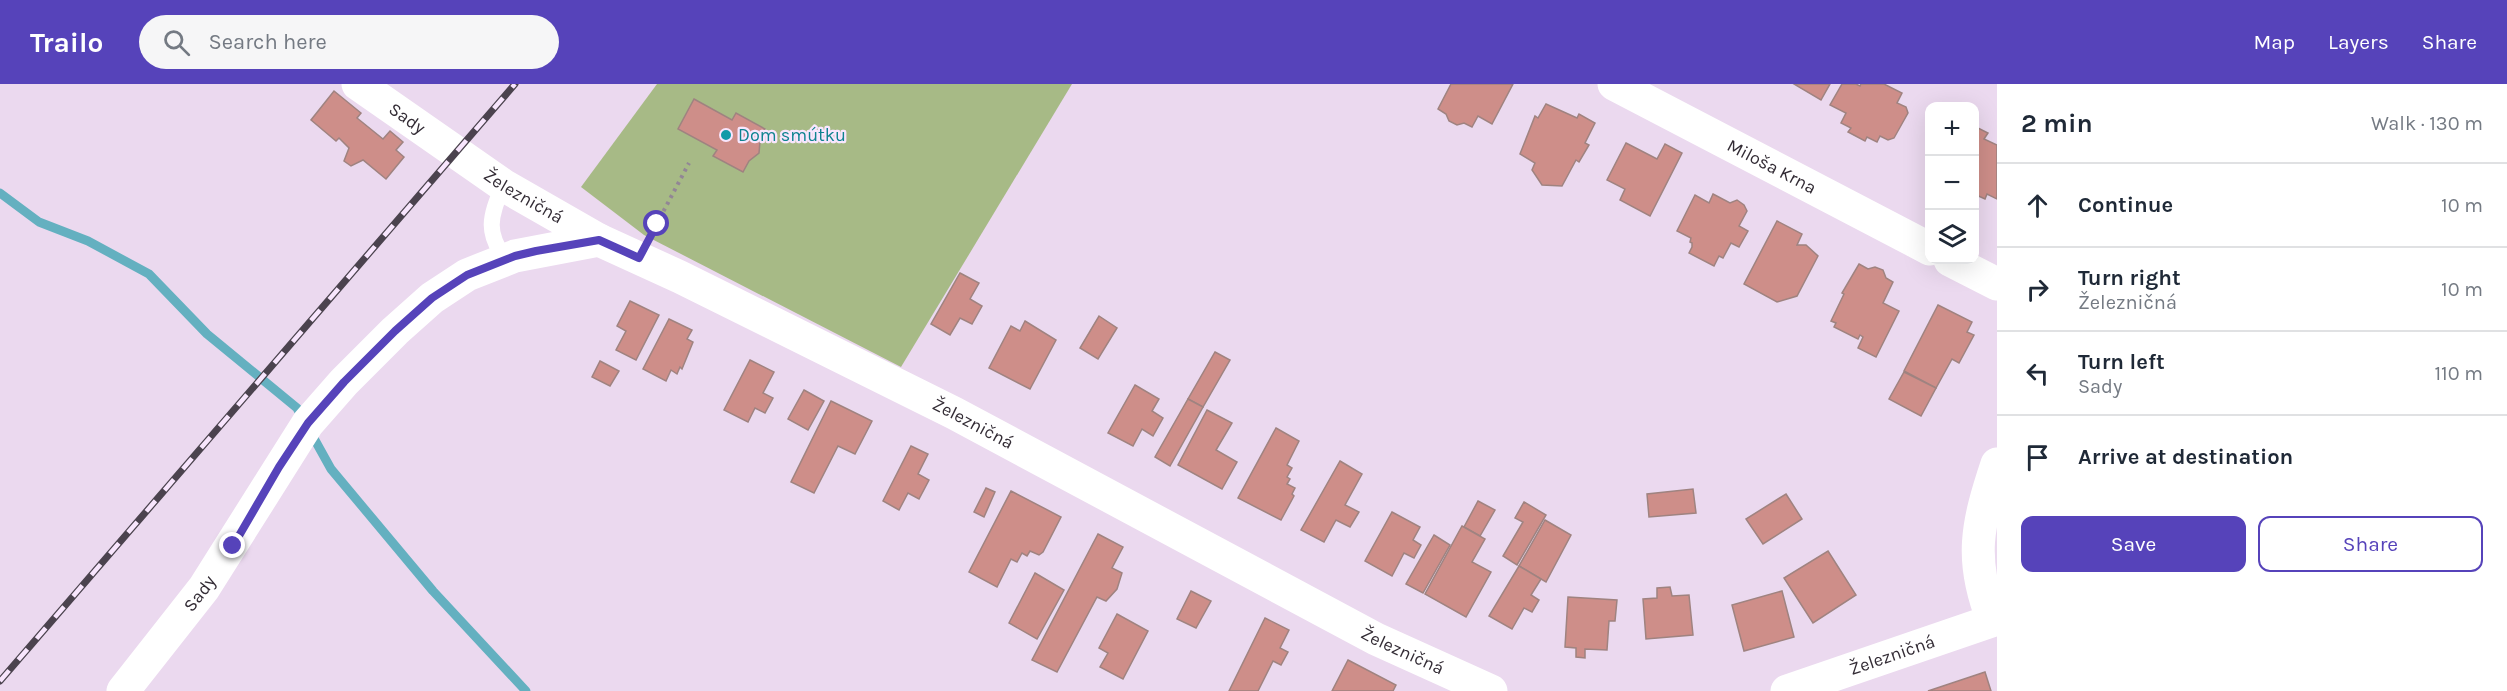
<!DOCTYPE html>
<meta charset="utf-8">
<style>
:root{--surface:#fff;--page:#f6f6f7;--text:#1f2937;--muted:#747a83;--line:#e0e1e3;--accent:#5643ba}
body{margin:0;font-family:Karla,sans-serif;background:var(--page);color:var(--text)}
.controls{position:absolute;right:18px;top:18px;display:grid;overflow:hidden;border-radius:12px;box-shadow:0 6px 24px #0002}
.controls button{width:54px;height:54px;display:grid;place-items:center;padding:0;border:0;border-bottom:2px solid var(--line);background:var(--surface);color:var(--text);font:30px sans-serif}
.stop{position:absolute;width:18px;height:18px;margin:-14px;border:4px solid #5643ba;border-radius:50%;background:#fff}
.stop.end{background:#5643ba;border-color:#fff;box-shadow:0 2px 6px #0008}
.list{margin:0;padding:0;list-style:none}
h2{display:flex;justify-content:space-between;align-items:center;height:78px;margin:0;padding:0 24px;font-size:26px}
h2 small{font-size:20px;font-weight:400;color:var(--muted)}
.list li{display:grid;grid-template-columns:39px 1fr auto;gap:18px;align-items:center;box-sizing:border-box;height:84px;padding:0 24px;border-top:2px solid var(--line)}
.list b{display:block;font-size:22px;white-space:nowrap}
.list p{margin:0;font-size:20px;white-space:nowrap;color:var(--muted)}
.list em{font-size:20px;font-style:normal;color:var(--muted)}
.actions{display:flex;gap:12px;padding:18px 24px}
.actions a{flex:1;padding:14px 0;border:2px solid var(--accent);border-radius:12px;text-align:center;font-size:21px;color:var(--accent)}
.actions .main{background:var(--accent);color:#fff}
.icon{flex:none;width:33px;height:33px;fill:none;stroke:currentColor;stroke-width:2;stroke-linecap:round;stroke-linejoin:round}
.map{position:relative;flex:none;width:1997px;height:607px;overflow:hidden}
header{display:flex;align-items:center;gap:36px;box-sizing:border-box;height:84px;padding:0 30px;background:var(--accent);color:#fff}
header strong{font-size:28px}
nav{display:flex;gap:33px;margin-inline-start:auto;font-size:21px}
.search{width:420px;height:54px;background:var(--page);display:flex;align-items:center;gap:15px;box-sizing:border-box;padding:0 21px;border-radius:33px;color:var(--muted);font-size:22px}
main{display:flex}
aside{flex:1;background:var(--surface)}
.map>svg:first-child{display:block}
</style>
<header>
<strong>Trailo</strong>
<div class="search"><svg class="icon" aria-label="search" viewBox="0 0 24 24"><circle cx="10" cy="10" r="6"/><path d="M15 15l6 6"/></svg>Search here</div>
<nav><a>Map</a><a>Layers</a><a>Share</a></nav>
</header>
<main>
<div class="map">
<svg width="1997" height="607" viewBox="0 0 1997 607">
<rect width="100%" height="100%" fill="#ebd9ef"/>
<polygon fill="#a7ba86" points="657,0 1072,0 901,283 644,151 581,103"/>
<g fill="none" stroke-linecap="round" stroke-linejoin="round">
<g stroke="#64b0c0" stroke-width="9">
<polyline points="0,109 39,138 88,157 149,190 207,250 297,324 304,337"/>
<polyline points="311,349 331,385 433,507 526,607"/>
</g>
</g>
<g fill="#ce8e89" stroke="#9f8380" stroke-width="1.5">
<polygon points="1451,0 1513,0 1492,40 1478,32 1472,43 1464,39 1457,41 1449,37 1446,30 1438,25"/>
<polygon points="1794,0 1830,0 1821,16"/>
<polygon points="1842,0 1856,0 1860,2 1861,0 1884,0 1902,9 1897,19 1906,23 1908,29 1894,54 1888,56 1880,52 1877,58 1867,53 1865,57 1848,48 1851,44 1841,39 1846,29 1830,21"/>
<polygon points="334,7 361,29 357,34 383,55 390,47 403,58 396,66 404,73 386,95 363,76 351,82 344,77 349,64 339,54 336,57 311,36"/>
<polygon points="694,15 732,36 736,29 765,45 760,57 759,69 749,77 743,88 713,72 717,66 678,45"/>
<polygon points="1546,20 1577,34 1579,30 1595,39 1585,59 1589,61 1579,78 1576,76 1562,102 1542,101 1532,86 1535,79 1520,70 1535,32 1538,34"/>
<polygon points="1974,42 1988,49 1984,55 1997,61 1997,115 1987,110 1985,115 1974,110"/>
<polygon points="1626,59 1657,75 1665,60 1682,69 1650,132 1620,116 1625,105 1607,96"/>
<polygon points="1713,110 1730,119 1737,116 1744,121 1747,127 1739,142 1748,147 1739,163 1731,159 1723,174 1719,172 1714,182 1689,169 1692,163 1692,159 1690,158 1691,154 1677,147 1695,111 1709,119"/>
<polygon points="1777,137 1802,150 1797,161 1806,161 1818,172 1797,212 1777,218 1744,200"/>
<polygon points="1859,180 1868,185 1875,183 1883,186 1886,194 1893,198 1883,219 1899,227 1876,273 1858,264 1863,253 1860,251 1858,255 1834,243 1836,239 1831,237 1844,210 1842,209"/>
<polygon points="960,189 979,199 970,215 982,222 972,240 960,234 950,251 931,240"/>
<polygon points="630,217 659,231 636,276 616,266 626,247 617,242"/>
<polygon points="1938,221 1972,238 1967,248 1974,251 1959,279 1952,275 1936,304 1904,287"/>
<polygon points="1099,232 1117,244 1098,275 1080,264"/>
<polygon points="669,235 692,246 687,255 693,258 682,285 680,283 677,290 671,286 666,297 643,285"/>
<polygon points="1025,237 1056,256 1030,305 989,284 1011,242 1020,247"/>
<polygon points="1215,268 1230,276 1203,323 1188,315"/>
<polygon points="750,276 774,288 763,309 773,314 765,329 755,324 748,338 724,326"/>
<polygon points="600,277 619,287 610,302 592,293"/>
<polygon points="1904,288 1936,304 1921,332 1889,315"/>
<polygon points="1135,301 1159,315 1152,327 1163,334 1153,352 1142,345 1133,362 1108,349"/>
<polygon points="804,306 824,317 808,346 788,335"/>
<polygon points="1188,315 1203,323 1170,382 1155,373"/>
<polygon points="831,317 872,337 855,370 838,362 814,409 791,398"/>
<polygon points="1207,326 1232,339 1216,366 1237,378 1222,405 1178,381"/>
<polygon points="1276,344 1299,357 1287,381 1292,384 1287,393 1290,395 1287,400 1295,404 1292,410 1294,412 1281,436 1238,414"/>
<polygon points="911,362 928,370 918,390 929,396 919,415 908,409 899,426 883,417"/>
<polygon points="1340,377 1362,390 1345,421 1359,428 1350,443 1336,436 1324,458 1301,446"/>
<polygon points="986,404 995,408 984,433 974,428"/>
<polygon points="1693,405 1696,429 1649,433 1647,410"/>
<polygon points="1011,407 1061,433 1043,468 1039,471 1030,467 1027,472 1022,469 1017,478 1011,475 997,503 969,488"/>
<polygon points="1786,410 1802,435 1763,460 1746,435"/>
<polygon points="1478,417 1495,426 1480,452 1464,443"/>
<polygon points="1524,418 1546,431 1517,481 1503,472 1523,438 1515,434"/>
<polygon points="1392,428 1420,443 1413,456 1421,461 1414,474 1404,469 1392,492 1365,477"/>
<polygon points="1545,436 1571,451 1546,498 1519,482"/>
<polygon points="1462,442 1485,455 1472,478 1491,488 1466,533 1425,510"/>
<polygon points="1098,450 1123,463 1112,484 1122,489 1117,505 1106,517 1097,513 1057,588 1032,576"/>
<polygon points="1434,451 1450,461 1423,509 1406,500"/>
<polygon points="1828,467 1856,511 1813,539 1784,494"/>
<polygon points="1519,482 1541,495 1531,511 1539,516 1532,528 1524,524 1512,545 1489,532"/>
<polygon points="1035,489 1064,506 1037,555 1009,539"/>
<polygon points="1670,503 1672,512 1689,511 1693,551 1646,555 1643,515 1657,514 1657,504"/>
<polygon points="1191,507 1211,517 1196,544 1177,535"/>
<polygon points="1782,507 1794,553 1744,567 1732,521"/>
<polygon points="1568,513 1617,516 1615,537 1609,537 1607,566 1585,565 1585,574 1576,573 1576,564 1565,563"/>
<polygon points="1117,530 1148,547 1123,595 1100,583 1108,569 1099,564"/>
<polygon points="1265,534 1289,546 1280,564 1288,568 1281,581 1273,577 1258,607 1229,607"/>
<polygon points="1348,576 1396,601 1393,607 1332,607"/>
<polygon points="1985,588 1991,607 1928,607"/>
</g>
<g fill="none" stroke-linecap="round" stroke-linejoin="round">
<polyline stroke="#928695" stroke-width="4" stroke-dasharray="3 4.5" stroke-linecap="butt" points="653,147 689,79"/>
<path stroke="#fff" stroke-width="16" d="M503,101c-12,31 -19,46 3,75"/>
<g stroke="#fff" stroke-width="33">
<path id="s1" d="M358,0l145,101 96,55 81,37 274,136 422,226 115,52"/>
<path id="s2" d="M1614,0l316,165"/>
<polyline points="1950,176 1997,200"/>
<path d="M1993,536c-24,-60 -16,-96 4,-156"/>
<path id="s3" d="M123,607l81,-103 104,-165 36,-41 51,-51 37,-33 35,-23 48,-19 84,-16"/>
<path id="s4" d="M1787,607l210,-72"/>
</g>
<defs>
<polyline id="rail" points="0,597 515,0"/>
</defs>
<use href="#rail" stroke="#4b434e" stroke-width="7"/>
<use href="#rail" stroke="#f8e6fd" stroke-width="4.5" stroke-dasharray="14" stroke-linecap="butt"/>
</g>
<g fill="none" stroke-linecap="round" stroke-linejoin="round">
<polyline stroke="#5643ba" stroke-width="8" points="233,462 279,383 308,339 344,298 395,247 432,214 467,191 515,172 536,167 599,156 639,174 657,140"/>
</g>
<circle fill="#0f9aa8" stroke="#f8e6fd" stroke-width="2" cx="726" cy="51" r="6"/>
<g text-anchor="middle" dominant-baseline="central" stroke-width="4.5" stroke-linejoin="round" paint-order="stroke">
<g font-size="18" fill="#332c35" stroke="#f8e6fd">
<text stroke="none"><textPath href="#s1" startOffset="60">Sady</textPath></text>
<text stroke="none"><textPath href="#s2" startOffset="178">Miloša Krna</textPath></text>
<text stroke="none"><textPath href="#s1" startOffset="200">Železničná</textPath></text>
<text stroke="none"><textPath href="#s1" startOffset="704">Železničná</textPath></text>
<text stroke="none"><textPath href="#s3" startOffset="124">Sady</textPath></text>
<text stroke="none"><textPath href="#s1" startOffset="1190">Železničná</textPath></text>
<text stroke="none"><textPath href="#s4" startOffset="111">Železničná</textPath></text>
</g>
<g font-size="18" fill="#0d838f" stroke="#f8e6fd" text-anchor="start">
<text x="738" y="51">Dom smútku</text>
</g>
</g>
</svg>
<div class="controls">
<button>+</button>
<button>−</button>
<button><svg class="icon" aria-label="layers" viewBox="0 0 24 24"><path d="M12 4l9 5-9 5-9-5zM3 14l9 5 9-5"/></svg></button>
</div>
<div class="stop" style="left:657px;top:140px"></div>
<div class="stop end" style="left:233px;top:462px"></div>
</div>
<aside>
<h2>2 min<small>Walk · 130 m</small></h2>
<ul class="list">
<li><svg class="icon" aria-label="ahead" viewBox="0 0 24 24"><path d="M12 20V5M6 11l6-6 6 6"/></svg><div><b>Continue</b></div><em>10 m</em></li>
<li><svg class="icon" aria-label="right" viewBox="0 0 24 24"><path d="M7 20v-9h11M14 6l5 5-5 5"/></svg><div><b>Turn right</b><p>Železničná</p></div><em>10 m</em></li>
<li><svg class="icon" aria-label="left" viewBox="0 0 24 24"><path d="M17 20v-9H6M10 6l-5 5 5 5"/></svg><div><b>Turn left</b><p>Sady</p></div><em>110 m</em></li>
<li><svg class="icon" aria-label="arrive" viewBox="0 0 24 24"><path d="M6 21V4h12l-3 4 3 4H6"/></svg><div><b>Arrive at destination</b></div></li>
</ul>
<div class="actions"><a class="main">Save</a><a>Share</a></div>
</aside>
</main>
